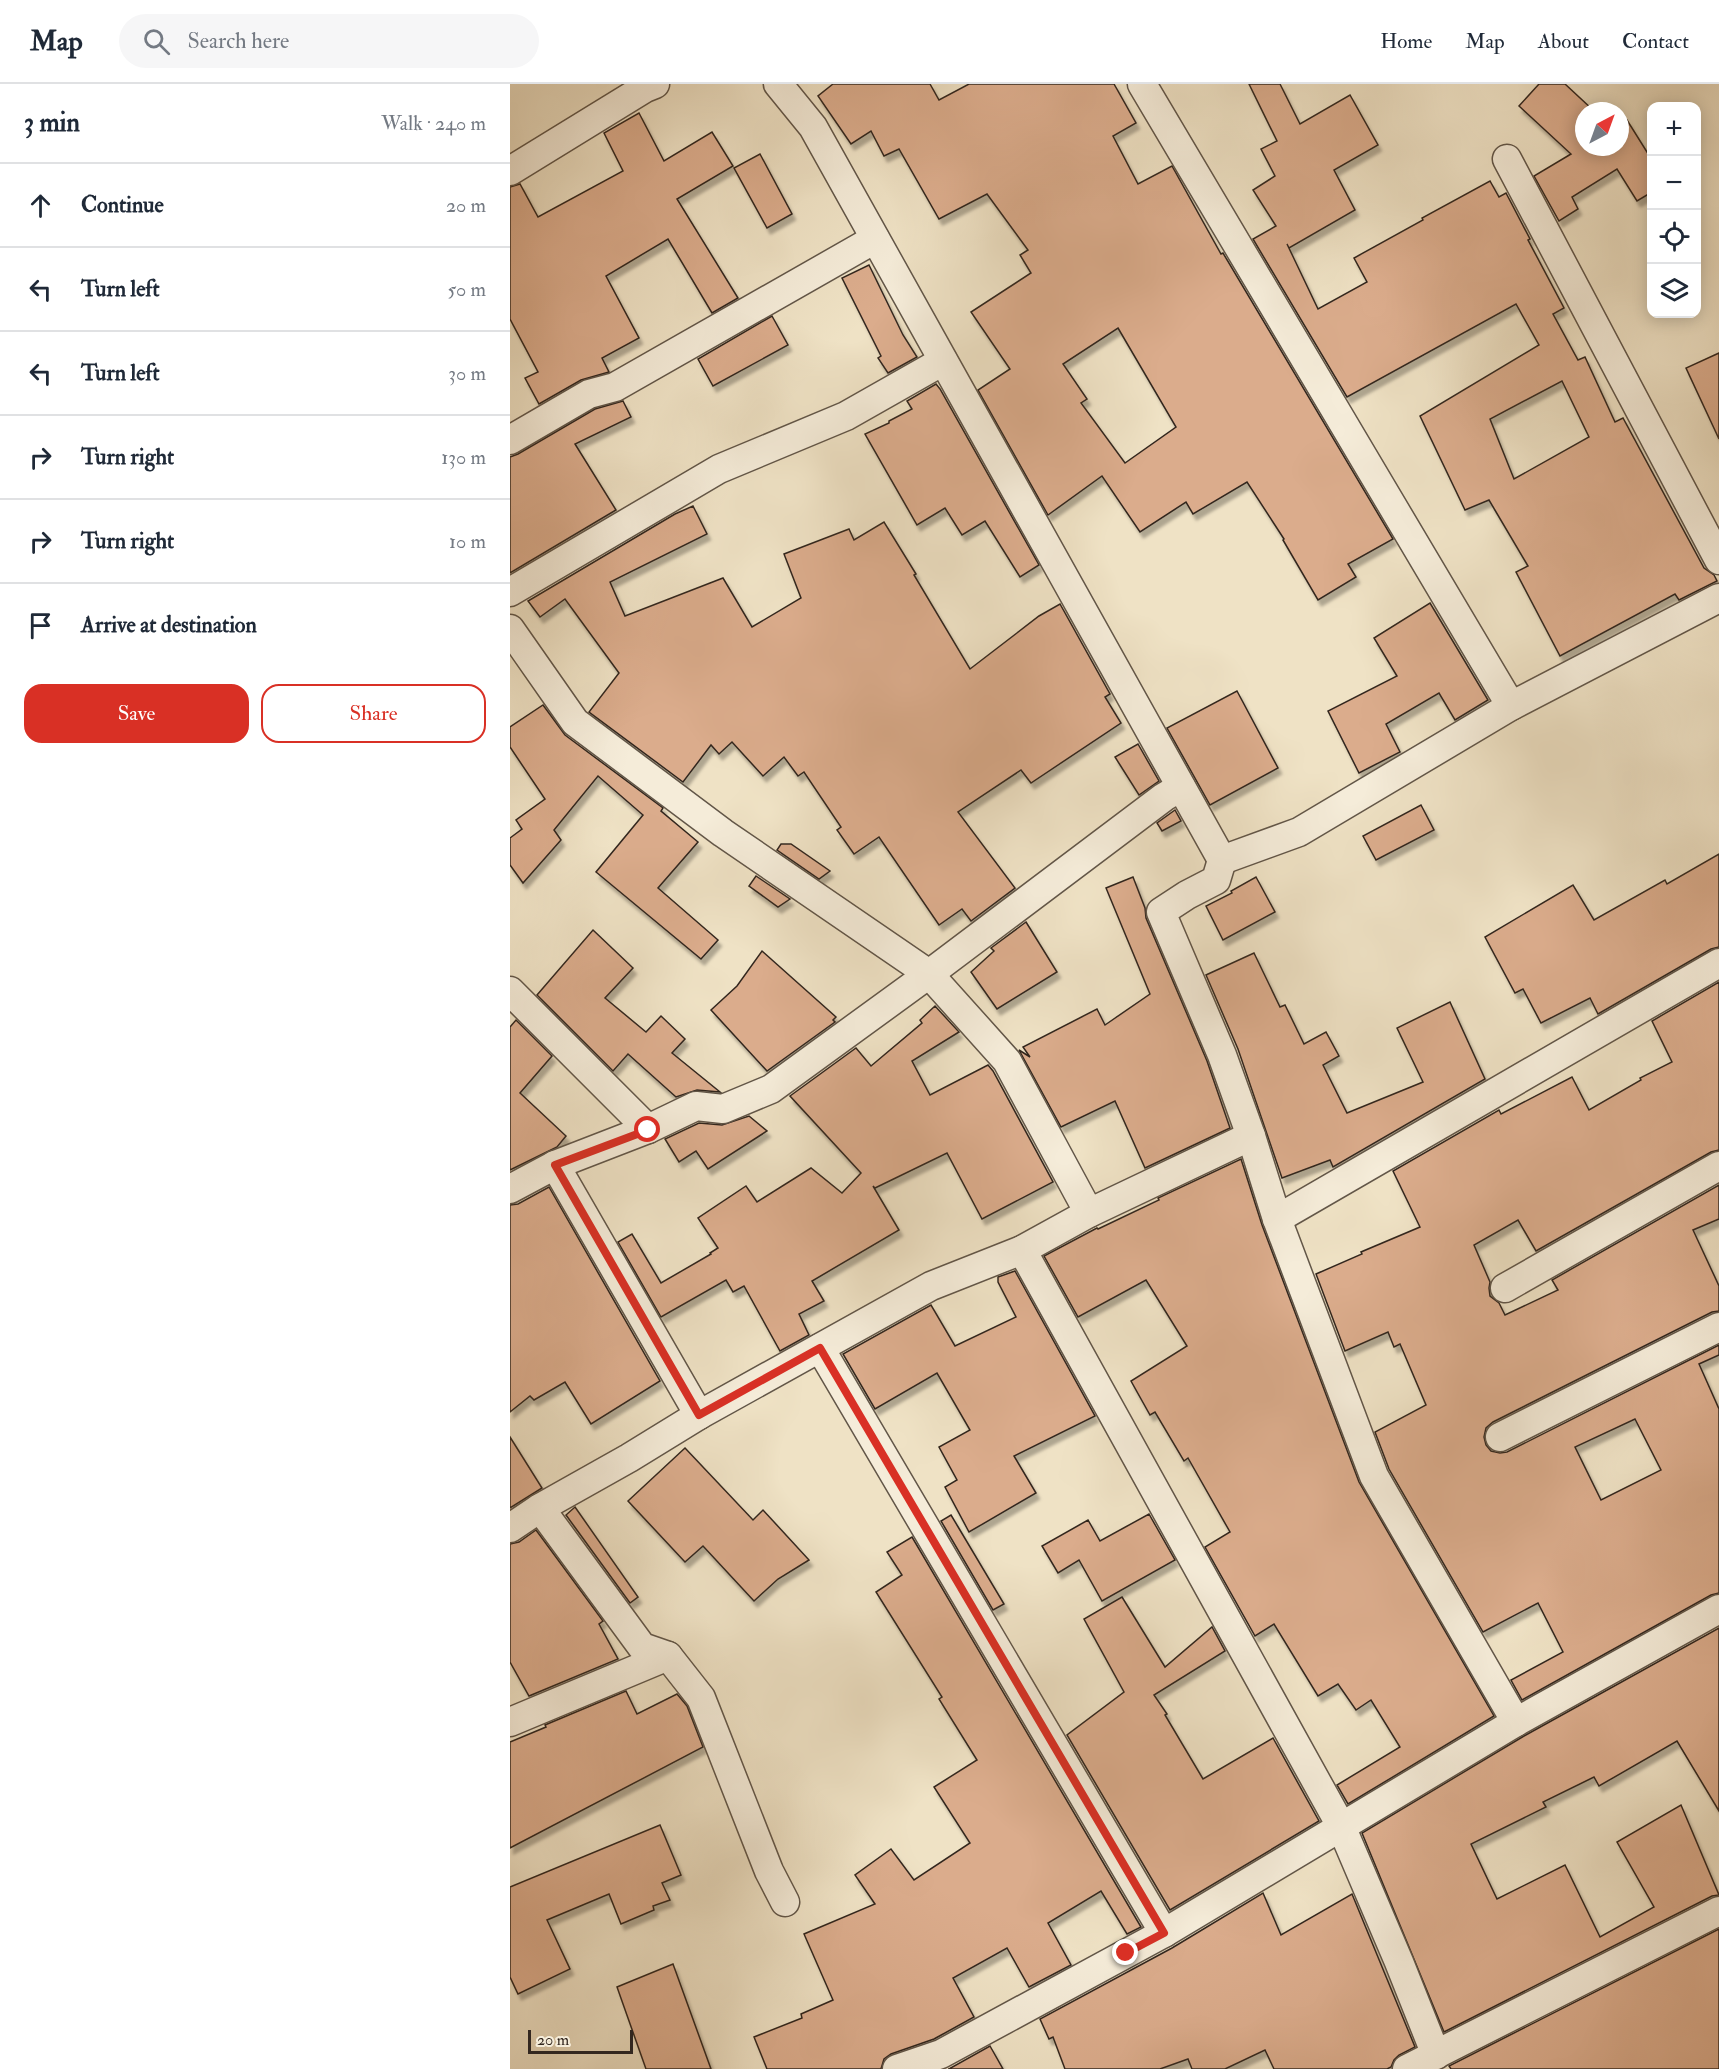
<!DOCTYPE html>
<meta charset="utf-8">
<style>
:root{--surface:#fff;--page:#f6f6f7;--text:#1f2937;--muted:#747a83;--line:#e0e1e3;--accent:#d93025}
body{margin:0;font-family:"IM FELL Double Pica",serif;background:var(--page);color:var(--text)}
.controls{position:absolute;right:18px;top:18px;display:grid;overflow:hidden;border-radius:12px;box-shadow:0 3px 15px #0003}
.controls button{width:54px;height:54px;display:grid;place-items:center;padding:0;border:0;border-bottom:2px solid var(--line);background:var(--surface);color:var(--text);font:30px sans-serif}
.compass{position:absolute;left:1065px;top:18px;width:54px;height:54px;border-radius:50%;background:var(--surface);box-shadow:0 3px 15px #0003;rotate:41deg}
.scale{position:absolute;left:18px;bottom:15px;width:105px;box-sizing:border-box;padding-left:6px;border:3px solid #33271f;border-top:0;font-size:16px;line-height:21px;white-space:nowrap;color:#33271f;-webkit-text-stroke:4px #f5ecd9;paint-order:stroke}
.stop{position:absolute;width:18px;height:18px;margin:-14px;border:4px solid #d93025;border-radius:50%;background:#fff}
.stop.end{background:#d93025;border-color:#fff;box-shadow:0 2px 6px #0008}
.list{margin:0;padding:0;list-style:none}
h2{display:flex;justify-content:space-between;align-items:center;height:78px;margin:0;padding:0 24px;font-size:26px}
h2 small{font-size:20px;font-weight:400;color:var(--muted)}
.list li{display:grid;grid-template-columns:39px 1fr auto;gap:18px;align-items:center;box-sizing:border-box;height:84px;padding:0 24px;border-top:2px solid var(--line)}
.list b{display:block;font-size:22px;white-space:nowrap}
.list em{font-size:20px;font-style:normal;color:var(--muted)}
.actions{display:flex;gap:12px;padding:18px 24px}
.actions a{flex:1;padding:14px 0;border:2px solid var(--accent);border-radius:18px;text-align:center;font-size:21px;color:var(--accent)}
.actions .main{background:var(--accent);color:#fff}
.icon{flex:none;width:33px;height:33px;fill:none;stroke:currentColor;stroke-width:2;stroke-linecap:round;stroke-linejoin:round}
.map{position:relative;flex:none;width:1209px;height:1985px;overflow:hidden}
header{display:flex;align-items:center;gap:36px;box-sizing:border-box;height:84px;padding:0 30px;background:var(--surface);border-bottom:2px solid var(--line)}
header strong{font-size:28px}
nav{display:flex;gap:33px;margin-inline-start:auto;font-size:21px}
.search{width:420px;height:54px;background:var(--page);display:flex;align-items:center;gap:15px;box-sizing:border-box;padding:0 21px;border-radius:33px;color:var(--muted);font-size:22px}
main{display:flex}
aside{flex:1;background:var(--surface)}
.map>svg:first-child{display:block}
</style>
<header>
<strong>Map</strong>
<div class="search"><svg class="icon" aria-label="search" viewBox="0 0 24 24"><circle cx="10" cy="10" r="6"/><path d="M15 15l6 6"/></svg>Search here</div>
<nav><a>Home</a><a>Map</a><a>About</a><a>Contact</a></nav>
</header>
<main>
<aside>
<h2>3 min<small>Walk · 240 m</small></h2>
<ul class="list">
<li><svg class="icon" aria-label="ahead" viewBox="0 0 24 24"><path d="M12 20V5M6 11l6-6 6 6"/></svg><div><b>Continue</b></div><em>20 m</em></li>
<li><svg class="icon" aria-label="left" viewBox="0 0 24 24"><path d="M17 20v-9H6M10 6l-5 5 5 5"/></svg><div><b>Turn left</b></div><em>50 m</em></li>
<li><svg class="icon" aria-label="left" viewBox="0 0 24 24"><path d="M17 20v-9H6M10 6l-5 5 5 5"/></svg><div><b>Turn left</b></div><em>30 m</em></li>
<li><svg class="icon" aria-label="right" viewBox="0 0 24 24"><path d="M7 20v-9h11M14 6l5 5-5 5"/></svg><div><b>Turn right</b></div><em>130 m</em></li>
<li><svg class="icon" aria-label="right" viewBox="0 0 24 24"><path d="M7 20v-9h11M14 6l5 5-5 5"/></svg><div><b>Turn right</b></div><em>10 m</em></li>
<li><svg class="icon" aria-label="arrive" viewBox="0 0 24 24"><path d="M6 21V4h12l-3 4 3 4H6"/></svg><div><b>Arrive at destination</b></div></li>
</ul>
<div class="actions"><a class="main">Save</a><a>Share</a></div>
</aside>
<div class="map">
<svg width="1209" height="1985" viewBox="0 0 1209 1985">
<defs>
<filter id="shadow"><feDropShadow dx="3.5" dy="6" stdDeviation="1.5" flood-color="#0004"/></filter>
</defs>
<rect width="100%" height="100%" fill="#efe2c5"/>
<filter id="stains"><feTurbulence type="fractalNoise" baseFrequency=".00333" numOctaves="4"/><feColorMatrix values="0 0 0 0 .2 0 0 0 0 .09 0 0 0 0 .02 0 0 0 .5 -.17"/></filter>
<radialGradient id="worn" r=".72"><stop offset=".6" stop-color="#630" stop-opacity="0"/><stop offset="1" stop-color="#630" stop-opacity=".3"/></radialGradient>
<g fill="#dbac8c" stroke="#33271f" stroke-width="1.5" fill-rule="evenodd" filter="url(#shadow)">
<path d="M323,0h97l9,16 30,-16h145l22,39 -23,13 25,48 34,-18 49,88 2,-1 170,286 -45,25 8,13 -38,23 -35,-60 1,-1 -37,-57 -54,32 -7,-12 -46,30 -38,-56 -54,39 -70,-125 32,-21 -39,-57 60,-39 -11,-18 8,-5 -41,-56 -48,25 -40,-70 -15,7 -13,-25 -20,13 -33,-48zM608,244l58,99 -51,36 -44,-60 6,-4 -24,-35z"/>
<path d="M739,0h31l20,40 50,-29 28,50 -44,25 21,40 -66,38 -2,-4 31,65 49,-27 -13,-24 69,-38 -1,-2 68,-37 9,16 7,-4 24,46 -2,1 36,68 -11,6 25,46 7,-3 30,65 8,-4 81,150 10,7 3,6 -38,19 -4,-6 -115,62 -44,-84 12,-6 -39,-66 -24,10 -45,-94 119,-71 -23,-41 -169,93 -94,-158 23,-13 -23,-36 22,-14 -14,-27 16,-8zM1052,297l27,56 -75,42 -24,-60z"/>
<polygon points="1029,0 1055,0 1084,27 1074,27 1074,63 1110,63 1110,40 1117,36 1142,76 1142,108 1127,117 1107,85 1062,113 1068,125 1049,137 1024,92 1061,70 1009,22"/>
<polygon points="129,29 154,77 202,48 223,82 167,115 228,214 202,229 158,155 96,192 129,254 92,274 99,288 71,296 29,320 15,294 28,288 0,235 0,103 10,100 28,133 113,87 94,49"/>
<polygon points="250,70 282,130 257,144 224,84"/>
<polygon points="359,181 393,251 407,273 378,289 368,274 371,272 332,194"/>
<polygon points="262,232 278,261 203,302 188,275"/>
<polygon points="1209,269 1209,355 1176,284"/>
<polygon points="426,300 430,305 529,481 510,493 475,437 452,451 435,424 407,441 355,350 379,339 379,337 402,325 397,317"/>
<polygon points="113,317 121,333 65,360 106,426 0,489 0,373 8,370 85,325"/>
<polygon points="183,422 197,450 100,498 115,532 213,494 242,543 291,514 274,470 339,445 344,456 374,438 406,490 404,491 460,585 529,532 550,520 600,610 595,613 611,639 521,699 511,686 448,728 505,804 461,837 452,825 429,841 369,753 344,770 327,746 331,743 294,688 288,692 274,673 253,692 222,658 209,670 201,661 173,698 79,628 109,589 55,515 30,533 18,517 165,430"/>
<polygon points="920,519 978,616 945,636 929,609 876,640 890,668 849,689 818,627 887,592 864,554"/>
<polygon points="727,607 768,684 700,721 657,644"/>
<polygon points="33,621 55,651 153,724 151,727 188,758 148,804 208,856 191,875 86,788 133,731 88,692 44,746 51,756 13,799 0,781 0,754 12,745 6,736 35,715 0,663 0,643"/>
<polygon points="628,660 649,697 629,711 605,673"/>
<polygon points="911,721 924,746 866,776 853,752"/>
<polygon points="665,726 671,737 652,747 647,739"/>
<polygon points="271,760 281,760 320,787 309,795 267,766"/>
<polygon points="1209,770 1209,863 1201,865 1088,930 1080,914 1031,939 1013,905 1005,909 975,853 1063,801 1084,836 1155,796 1157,800"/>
<polygon points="246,792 280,815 268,823 239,802"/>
<polygon points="623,793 635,824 636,834 697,977 720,1044 635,1084 605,1017 551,1043 509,966 520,973 513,963 587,925 595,941 640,910 596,804"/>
<polygon points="746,793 765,828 713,856 696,822 722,809 721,807"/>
<polygon points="516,838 547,888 487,925 461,888 484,867 481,864"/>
<polygon points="83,846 123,884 95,914 136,948 151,932 175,955 162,969 210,1008 187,1006 166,1013 118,970 103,987 27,911"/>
<polygon points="252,867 326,933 323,936 325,938 257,987 201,926 227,902"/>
<polygon points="744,869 770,923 775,921 794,960 816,948 829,972 813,981 837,1029 913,998 887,944 940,918 975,995 823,1083 820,1076 772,1094 728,965 696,891"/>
<path d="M1209,898v168l-8,2 -175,99 -18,-31 -44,25 16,37 -1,6 1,8 9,7 6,12 53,-25 -6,-10 167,-95v34l-26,11 26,56v25l-7,1 -219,110 -7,6 -2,9 2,8 5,6 9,2 7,-1 212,-107v10l-20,9 20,45v184l-8,2 -189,105 -11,-20 52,-28 -25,-49 -55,29 -94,-163 -14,-37 51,-27 -26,-61 -6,3 -6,-15 -43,19 -29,-77 46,-20 -1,-2 59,-25 -27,-56 106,-61 2,4 71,-37 17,33 52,-30 -1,-2 32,-16 -20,-41zM1125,1335l26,51 -60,30 -26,-53z"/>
<polygon points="425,922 449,948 402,977 420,1011 478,981 483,987 543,1098 472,1135 437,1069 365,1104 363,1102 389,1146 302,1197 314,1217 289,1230 299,1251 270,1267 234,1202 223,1208 216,1196 151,1233 108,1158 122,1150 151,1199 201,1170 200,1169 208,1164 188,1134 236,1102 247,1118 301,1084 332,1109 351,1089 280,1012 346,964 361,982 412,939 410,936"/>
<polygon points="6,936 42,972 10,1009 56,1052 47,1063 0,1086 0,943"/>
<polygon points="239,1032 257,1047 198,1085 186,1067 169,1078 155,1055 189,1039 212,1041"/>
<polygon points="731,1075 752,1141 849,1398 984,1632 838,1720 827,1701 890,1663 861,1616 846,1626 828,1600 808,1612 764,1540 745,1552 695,1463 720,1448 678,1374 674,1377 645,1328 640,1331 621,1297 677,1262 636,1196 568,1233 534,1172 587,1144 588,1145 649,1116 648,1114"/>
<polygon points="39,1103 150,1297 81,1340 55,1298 24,1316 20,1312 0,1328 0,1121 8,1120"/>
<polygon points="505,1187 585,1332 504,1372 526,1409 459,1448 435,1403 447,1396 429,1363 460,1346 427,1289 365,1325 333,1270 421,1221 445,1262 506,1233 488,1198 488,1193"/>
<polygon points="0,1353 32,1404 0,1424"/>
<polygon points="175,1364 243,1436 253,1426 299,1476 268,1495 244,1517 193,1462 175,1478 118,1417"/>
<polygon points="65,1423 128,1513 120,1519 56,1431"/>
<polygon points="639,1430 665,1476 592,1517 569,1476 548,1489 532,1462 578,1436 590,1457"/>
<polygon points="441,1431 494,1520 483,1526 431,1437"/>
<polygon points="26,1446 93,1537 89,1540 108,1575 19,1612 0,1578 0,1460 9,1458"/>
<polygon points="402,1453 631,1843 617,1850 591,1807 538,1839 561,1881 519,1903 497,1864 443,1894 464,1933 424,1955 381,1970 374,1975 371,1985 257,1985 244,1953 292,1934 291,1930 323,1916 294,1850 365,1820 345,1791 381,1765 404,1796 460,1759 424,1703 467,1676 429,1615 432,1613 366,1508 392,1491 377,1468"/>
<polygon points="612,1513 655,1583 702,1543 715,1567 644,1611 657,1630 655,1631 693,1695 763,1654 809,1737 660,1826 557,1651 614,1608 574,1535"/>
<polygon points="1209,1544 1209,1727 1167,1657 1089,1702 1084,1693 1033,1718 1036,1723 961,1760 987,1815 1055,1781 1090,1853 1144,1823 1107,1758 1171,1721 1209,1811 1202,1812 934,1948 852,1749 1014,1652"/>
<polygon points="116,1607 127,1630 167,1610 177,1622 193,1663 0,1764 0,1658 36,1643 35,1641"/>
<polygon points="150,1741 171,1791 152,1799 160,1816 143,1822 144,1826 111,1840 99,1810 37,1836 60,1885 8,1910 0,1893 0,1803"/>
<polygon points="753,1809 771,1851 842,1810 905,1963 889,1971 884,1976 881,1983 877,1985 764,1985 755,1966 715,1985 682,1985 678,1975 650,1985 555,1985 543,1953 539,1955 530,1935 662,1864"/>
<polygon points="1209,1845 1209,1985 941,1985 939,1982"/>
<polygon points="163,1880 201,1985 136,1985 107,1903"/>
<polygon points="480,1962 493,1985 438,1985 439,1985"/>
</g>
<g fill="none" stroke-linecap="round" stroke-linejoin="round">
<defs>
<g id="street">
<polyline points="268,0 303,43 712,776 789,748 1001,622 1209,514"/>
<polyline points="632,0 1001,622"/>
<polyline points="997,75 1209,476"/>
<polyline points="0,87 135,4 145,0"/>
<polyline points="0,356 79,310 105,303 365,155"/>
<polyline points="0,508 209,385 336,332 433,277"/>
<polyline points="0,545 65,638 213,749 419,890 497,977 579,1129"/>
<polyline points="712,776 706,796 677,811 651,828 712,971 741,1052 767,1135 864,1392 1006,1638"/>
<polyline points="0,907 138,1045"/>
<polyline points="45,1081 189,1331"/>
<polyline points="0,1105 45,1081 138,1045 186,1022 213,1025 261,1005 419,890 654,713 671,703"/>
<polyline points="767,1135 1209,879"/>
<polyline points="512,1166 831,1742 889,1878 926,1971"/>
<polyline points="995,1204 1209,1082"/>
<polyline points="310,1264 654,1849"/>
<polyline points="990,1353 1209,1243"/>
<polyline points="30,1424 132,1563 158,1572 191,1614 259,1787 275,1818"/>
<polyline points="0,1444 30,1424 119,1374 189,1331 421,1202 512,1166 579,1129 741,1052"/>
<polyline points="0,1638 158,1572"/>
<polyline points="387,1985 431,1970 654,1849 1006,1638 1209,1525"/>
<polyline points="897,1985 1209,1827"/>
</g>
</defs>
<use href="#street" stroke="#625648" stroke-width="31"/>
<use href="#street" stroke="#f5ecd9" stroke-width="28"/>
</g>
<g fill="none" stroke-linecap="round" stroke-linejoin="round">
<polyline stroke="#d93025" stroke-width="8" points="138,1046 45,1081 189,1331 310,1264 654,1849 616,1869"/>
</g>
<rect width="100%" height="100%" filter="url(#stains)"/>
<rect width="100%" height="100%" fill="url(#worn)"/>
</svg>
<div class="controls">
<button>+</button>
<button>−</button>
<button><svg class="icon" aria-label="locate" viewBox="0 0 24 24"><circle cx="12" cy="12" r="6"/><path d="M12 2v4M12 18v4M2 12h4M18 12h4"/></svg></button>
<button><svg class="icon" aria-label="layers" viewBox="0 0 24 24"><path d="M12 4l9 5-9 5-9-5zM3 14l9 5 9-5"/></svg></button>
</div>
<svg class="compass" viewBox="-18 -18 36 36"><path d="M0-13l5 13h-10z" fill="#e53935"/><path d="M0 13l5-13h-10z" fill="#747a83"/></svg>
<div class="scale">20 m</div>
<div class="stop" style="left:138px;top:1046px"></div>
<div class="stop end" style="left:616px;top:1869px"></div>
</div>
</main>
